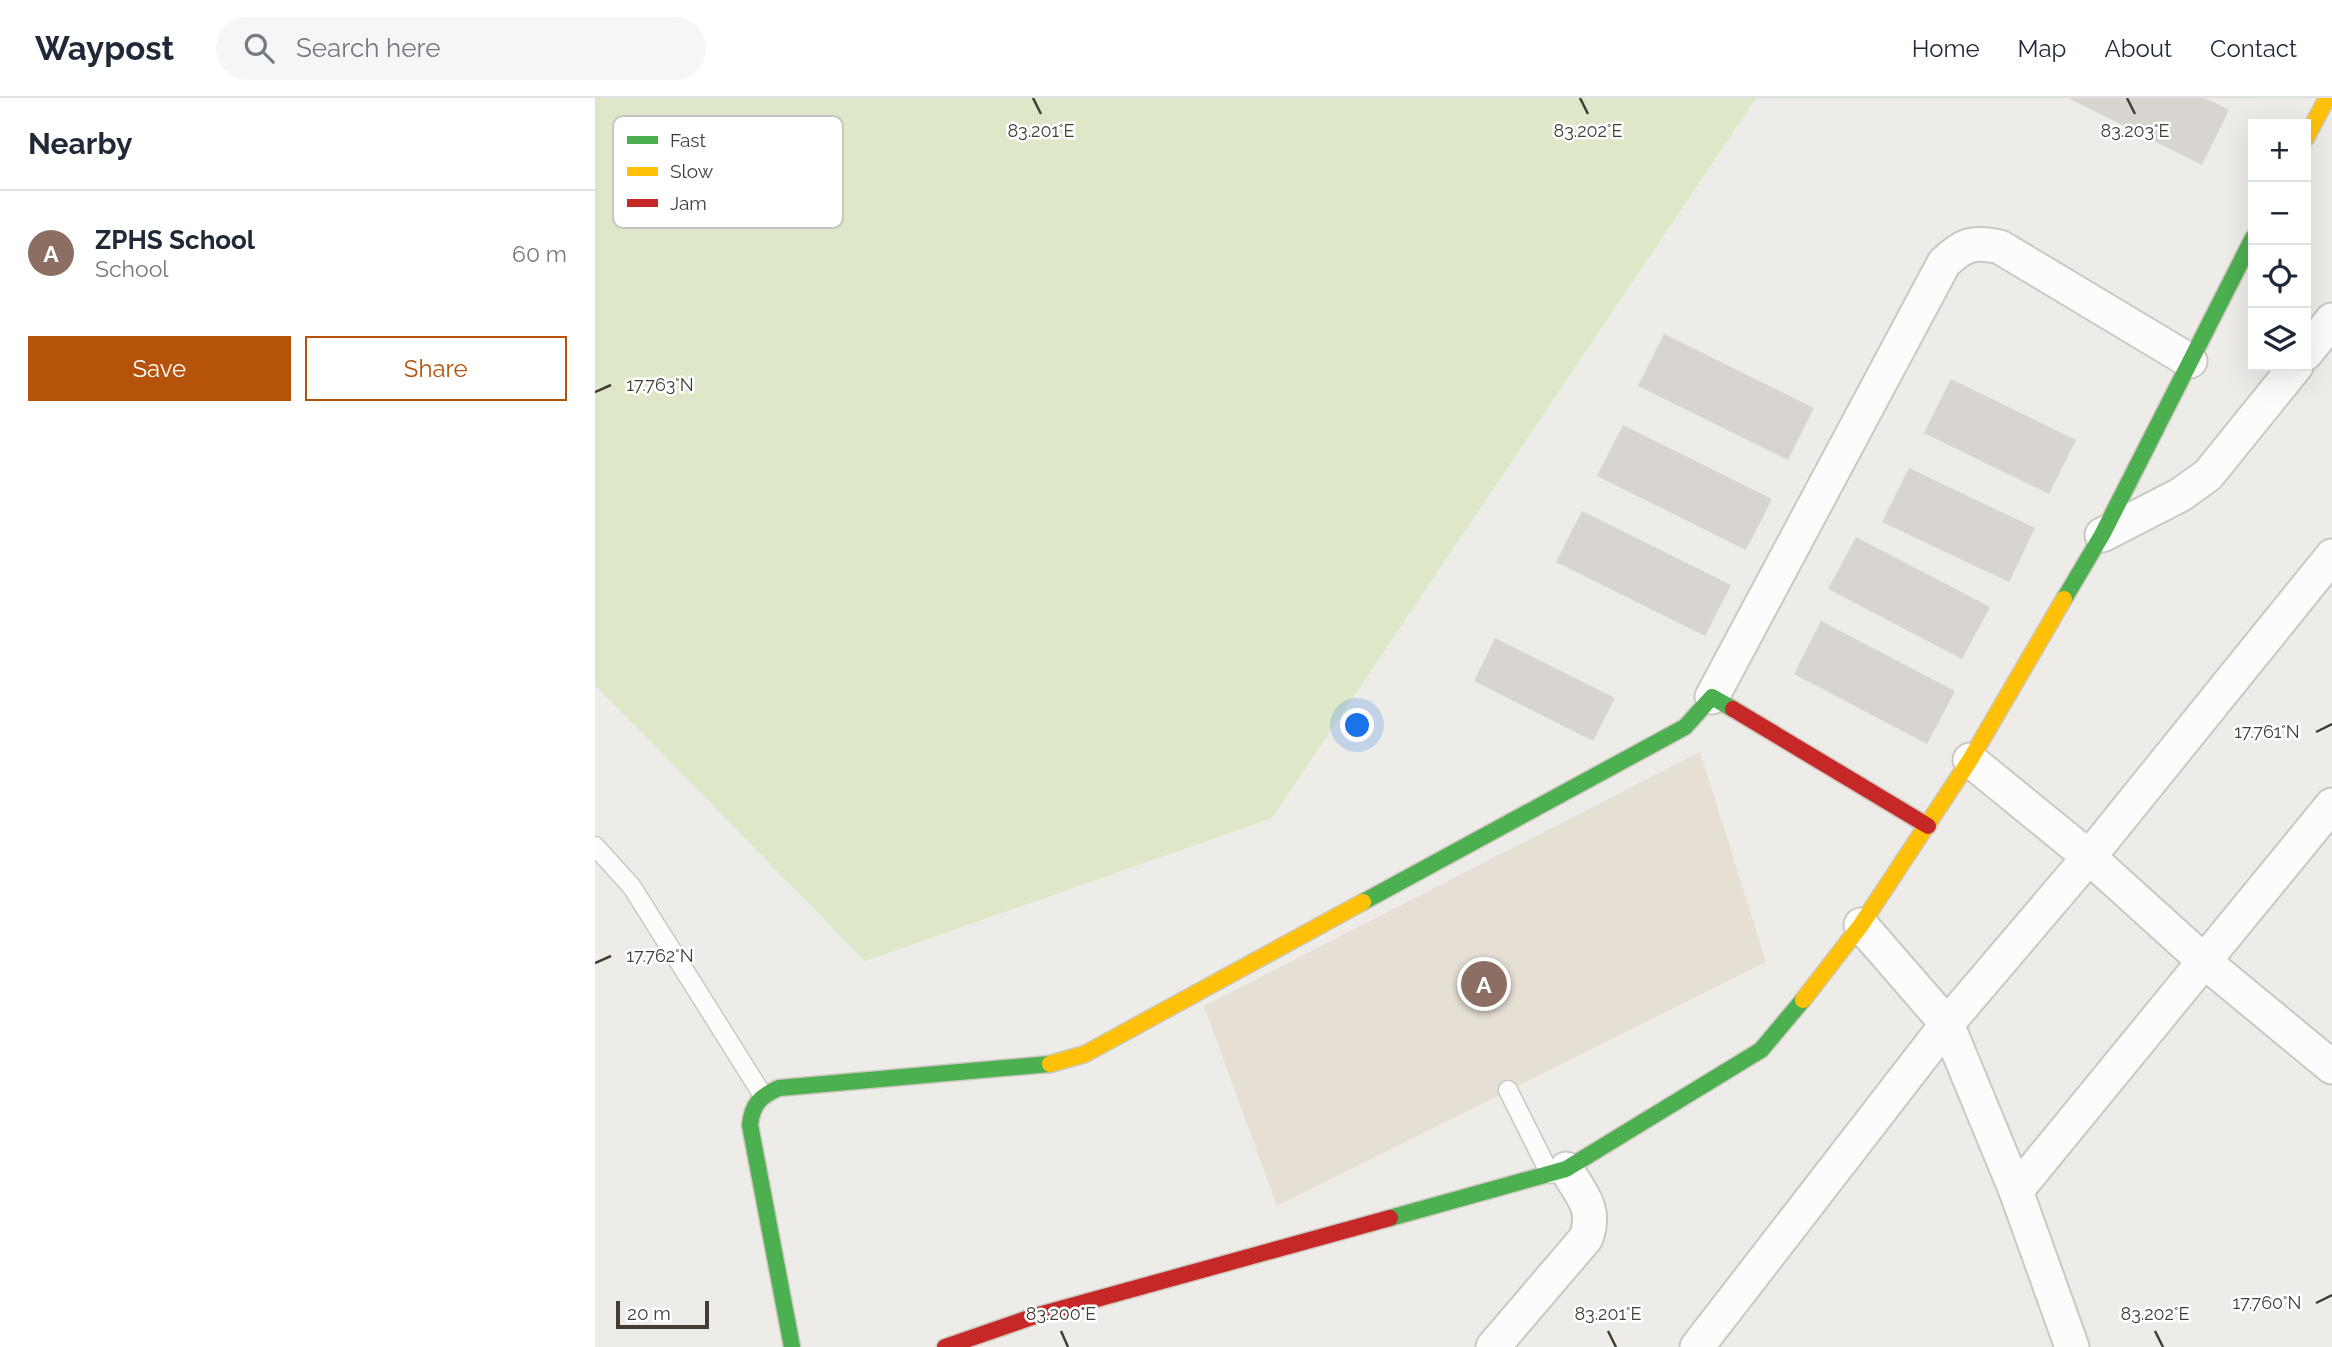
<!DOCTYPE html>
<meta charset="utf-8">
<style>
:root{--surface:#fff;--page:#f6f6f7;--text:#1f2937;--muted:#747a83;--line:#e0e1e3;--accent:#b45309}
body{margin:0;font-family:Raleway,sans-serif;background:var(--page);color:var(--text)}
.controls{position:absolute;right:21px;top:21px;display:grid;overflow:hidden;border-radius:0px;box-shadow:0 7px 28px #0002}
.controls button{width:63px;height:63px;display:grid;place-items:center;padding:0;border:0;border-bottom:2px solid var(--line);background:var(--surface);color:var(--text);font:35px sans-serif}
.scale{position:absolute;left:21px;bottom:18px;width:93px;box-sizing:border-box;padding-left:7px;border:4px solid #433d35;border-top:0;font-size:19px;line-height:24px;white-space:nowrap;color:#433d35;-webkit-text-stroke:5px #fff;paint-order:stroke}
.you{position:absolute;left:763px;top:628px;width:24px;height:24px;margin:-18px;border:5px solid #fff;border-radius:50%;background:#1a73e8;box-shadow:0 0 0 10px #1a73e833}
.badge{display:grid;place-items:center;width:46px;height:46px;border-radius:50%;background:var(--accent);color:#fff;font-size:23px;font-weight:700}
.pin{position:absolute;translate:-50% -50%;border:4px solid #fff;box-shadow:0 2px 7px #0006}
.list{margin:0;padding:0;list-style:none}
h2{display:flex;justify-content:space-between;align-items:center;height:91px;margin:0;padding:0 28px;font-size:30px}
h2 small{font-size:23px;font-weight:400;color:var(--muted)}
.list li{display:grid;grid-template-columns:46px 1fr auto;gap:21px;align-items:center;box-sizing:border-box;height:126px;padding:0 28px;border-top:2px solid var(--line)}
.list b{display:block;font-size:26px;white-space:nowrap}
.list p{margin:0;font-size:23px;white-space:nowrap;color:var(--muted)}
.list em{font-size:23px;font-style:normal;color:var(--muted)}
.actions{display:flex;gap:14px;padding:21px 28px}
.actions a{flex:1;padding:16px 0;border:2px solid var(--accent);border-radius:0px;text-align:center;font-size:24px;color:var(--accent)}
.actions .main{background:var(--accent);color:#fff}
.icon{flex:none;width:38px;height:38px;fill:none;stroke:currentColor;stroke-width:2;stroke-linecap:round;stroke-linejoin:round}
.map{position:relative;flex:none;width:1737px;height:1249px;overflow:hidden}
header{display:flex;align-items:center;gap:42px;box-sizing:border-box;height:98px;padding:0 35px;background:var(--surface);border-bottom:2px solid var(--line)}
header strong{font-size:33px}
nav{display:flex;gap:38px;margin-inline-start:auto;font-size:24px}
.search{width:490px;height:63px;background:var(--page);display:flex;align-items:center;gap:18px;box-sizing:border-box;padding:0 24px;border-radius:38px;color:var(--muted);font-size:26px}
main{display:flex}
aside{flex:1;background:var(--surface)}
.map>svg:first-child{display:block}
</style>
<header>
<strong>Waypost</strong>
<div class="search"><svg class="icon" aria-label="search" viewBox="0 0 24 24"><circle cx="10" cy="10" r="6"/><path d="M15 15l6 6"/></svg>Search here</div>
<nav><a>Home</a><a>Map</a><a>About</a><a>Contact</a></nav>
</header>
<main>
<aside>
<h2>Nearby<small></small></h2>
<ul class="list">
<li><span class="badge" style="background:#8d6e63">A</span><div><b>ZPHS School</b><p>School</p></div><em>60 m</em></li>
</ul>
<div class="actions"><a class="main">Save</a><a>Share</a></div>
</aside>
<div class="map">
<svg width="1737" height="1249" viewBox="0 0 1737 1249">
<rect width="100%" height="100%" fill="#eeece8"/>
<polygon fill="#e5dfd4" points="1105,654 1171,864 682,1108 609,908"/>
<polygon fill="#dee8c9" points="0,0 1161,0 677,720 270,863 0,587"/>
<g fill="#d8d5d0">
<polygon points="1473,0 1610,0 1634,12 1607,67"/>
<polygon points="1069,236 1219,310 1193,362 1043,288"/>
<polygon points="1356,281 1481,342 1454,396 1329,335"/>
<polygon points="1028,327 1177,401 1151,452 1002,378"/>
<polygon points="1314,370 1440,430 1414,484 1287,424"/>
<polygon points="987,413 1136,487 1110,538 961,464"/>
<polygon points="1261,439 1395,509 1367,561 1233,491"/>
<polygon points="1226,523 1360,593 1332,646 1199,576"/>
<polygon points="900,540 1020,600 998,643 879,583"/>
</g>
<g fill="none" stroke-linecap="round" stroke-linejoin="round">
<defs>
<g id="lane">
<polyline points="0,748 37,789 167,996"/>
<polyline points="913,992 955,1076"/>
</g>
<g id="street">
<polyline points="1711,255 1737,222"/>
<polyline points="1507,437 1585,397 1613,377 1701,268"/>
<path d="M1117,599l232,-434c20,-19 29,-22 56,-16l190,114"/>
<polyline points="1375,662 1494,759 1610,864 1737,969"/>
<polyline points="1266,827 1352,926 1421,1093 1477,1249"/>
<polyline points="1421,1093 1737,707"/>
<path d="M898,1249l93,-109c11,-30 -5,-44 -20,-69"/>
<polyline points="1102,1249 1352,926 1494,759 1737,458"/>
</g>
<g id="fast">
<polyline points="1469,501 1507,437 1658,140"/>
<polyline points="768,804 1090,629 1117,599 1138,611"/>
<polyline points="795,1120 971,1071 1166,952 1208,902"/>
<path d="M197,1249l-42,-222c2,-20 10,-29 29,-37l271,-24"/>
</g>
<g id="slow">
<polyline points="1711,40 1732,0"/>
<polyline points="1208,902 1266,827 1375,662 1469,501"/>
<polyline points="455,966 490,956 768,804"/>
</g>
<g id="jam">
<polyline points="1138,611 1333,728"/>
<polyline points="350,1249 440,1218 795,1120"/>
</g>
</defs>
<use href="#lane" stroke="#cac8c4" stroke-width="21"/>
<use href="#street" stroke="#cac8c4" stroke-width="37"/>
<use href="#fast" stroke="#cdc8bf" stroke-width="19"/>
<use href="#slow" stroke="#cdc8bf" stroke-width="19"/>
<use href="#jam" stroke="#cdc8bf" stroke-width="19"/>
<use href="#lane" stroke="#fcfcfc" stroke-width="18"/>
<use href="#street" stroke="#fcfcfc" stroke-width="33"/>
<use href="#fast" stroke="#4caf50" stroke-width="16"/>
<use href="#slow" stroke="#ffc107" stroke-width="16"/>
<use href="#jam" stroke="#c62828" stroke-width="16"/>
</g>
<path fill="none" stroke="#433d35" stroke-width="2.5" d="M438,0l8,16M985,0l8,16M1532,0l8,16M0,294l16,-7M1721,634l16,-8M0,865l16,-7M1721,1205l16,-8M466,1233l7,16M1013,1233l8,16M1560,1233l8,16"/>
<rect x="18" y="18" width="230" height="112" rx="10" fill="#fff" stroke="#c7c5c2" stroke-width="2"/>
<rect x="32" y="38" width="31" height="8" fill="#4caf50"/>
<rect x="32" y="69" width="31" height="9" fill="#ffc107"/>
<rect x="32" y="101" width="31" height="8" fill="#c62828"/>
<g font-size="19" fill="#433d35">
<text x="75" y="49">Fast</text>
<text x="75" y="80">Slow</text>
<text x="75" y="112">Jam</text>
</g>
<g font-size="18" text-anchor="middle" fill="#433d35" stroke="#fff" stroke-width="5" stroke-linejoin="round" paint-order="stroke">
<text x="446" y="39">83.201°E</text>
<text x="993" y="39">83.202°E</text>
<text x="1540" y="39">83.203°E</text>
<text x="65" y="293">17.763°N</text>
<text x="1672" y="640">17.761°N</text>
<text x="65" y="864">17.762°N</text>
<text x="1672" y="1211">17.760°N</text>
<text x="466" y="1222">83.200°E</text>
<text x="1013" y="1222">83.201°E</text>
<text x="1560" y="1222">83.202°E</text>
</g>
</svg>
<div class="controls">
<button>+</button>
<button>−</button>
<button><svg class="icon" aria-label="locate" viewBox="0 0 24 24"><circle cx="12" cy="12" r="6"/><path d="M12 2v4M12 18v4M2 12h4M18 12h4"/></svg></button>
<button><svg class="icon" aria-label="layers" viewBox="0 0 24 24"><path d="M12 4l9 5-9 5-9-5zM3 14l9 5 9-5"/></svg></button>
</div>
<div class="scale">20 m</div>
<div class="you"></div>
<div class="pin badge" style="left:889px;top:886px;background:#8d6e63">A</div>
</div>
</main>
